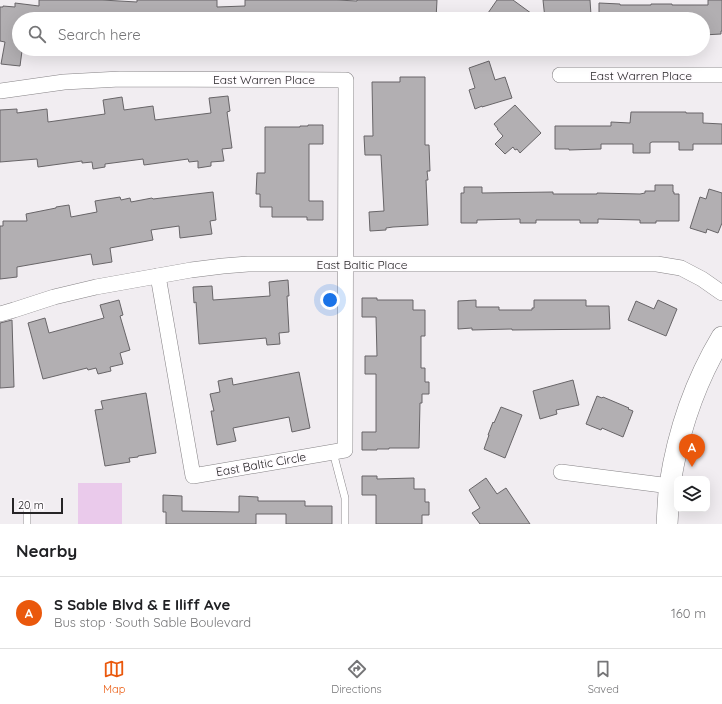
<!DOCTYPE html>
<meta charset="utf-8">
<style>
:root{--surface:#fff;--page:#f6f6f6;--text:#202124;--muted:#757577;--line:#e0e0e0;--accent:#ea580c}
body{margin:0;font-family:Quicksand,sans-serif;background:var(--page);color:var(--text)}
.controls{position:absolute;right:12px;bottom:12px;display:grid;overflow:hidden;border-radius:8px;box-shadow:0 4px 16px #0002}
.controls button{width:36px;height:36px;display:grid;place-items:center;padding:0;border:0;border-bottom:1px solid var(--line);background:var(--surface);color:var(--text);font:20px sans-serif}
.scale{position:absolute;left:12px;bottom:10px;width:51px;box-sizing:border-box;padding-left:4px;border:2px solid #262426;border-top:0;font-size:11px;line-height:14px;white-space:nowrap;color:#262426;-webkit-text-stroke:3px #fefbfe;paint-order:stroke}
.you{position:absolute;left:330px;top:300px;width:14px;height:14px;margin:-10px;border:3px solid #fff;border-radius:50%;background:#1a73e8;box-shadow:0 0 0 6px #1a73e833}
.badge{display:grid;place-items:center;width:26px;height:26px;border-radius:50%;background:var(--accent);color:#fff;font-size:13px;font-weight:700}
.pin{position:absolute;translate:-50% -33px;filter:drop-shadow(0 1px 2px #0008)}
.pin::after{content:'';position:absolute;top:21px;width:14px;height:12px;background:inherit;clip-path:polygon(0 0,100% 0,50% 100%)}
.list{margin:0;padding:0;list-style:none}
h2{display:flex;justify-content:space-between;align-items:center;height:52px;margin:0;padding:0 16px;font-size:17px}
h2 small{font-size:13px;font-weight:400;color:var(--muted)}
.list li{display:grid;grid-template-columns:26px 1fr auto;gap:12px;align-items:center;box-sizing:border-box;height:72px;padding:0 16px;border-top:1px solid var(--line)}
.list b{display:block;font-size:15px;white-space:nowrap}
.list p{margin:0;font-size:13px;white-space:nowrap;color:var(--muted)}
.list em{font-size:13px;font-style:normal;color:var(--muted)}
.icon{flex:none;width:22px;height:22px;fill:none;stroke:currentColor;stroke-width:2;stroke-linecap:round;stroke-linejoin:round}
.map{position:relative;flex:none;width:722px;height:524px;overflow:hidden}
.search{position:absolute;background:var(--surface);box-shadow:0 4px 16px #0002;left:12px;right:12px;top:12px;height:44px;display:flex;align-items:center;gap:10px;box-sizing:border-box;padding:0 14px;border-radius:22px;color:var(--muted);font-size:15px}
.sheet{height:124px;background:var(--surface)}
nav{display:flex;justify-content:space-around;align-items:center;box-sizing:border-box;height:56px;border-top:1px solid var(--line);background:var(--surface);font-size:11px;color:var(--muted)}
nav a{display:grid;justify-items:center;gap:2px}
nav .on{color:var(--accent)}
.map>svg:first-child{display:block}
</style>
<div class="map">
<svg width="722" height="524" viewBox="0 0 722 524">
<rect width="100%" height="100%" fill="#f1edf1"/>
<rect fill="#eacaeb" x="78" y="483" width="44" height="41"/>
<g fill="#b2afb2" stroke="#686568">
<polygon points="39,0 102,0 137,2 137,0 217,0 217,7 245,6 245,0 337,0 357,1 357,0 437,0 436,19 19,19 19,49 21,49 21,51 22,51 20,66 1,64 5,42 0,41 0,7 3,7 3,6 15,7 15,3 39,6"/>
<polygon points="497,0 513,0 539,19 497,19 488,13"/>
<polygon points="543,0 590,0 591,15 572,17 572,16 545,19"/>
<polygon points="708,0 722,0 722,31 721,31 721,34 703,35 703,19 599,19 599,3 620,4 620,5 651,5 651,4 672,4 672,5 708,5"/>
<polygon points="489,61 495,80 505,77 512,98 482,107 482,106 475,109 469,90 475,88 469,68"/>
<polygon points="400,77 425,77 425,145 429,145 430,171 427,171 428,180 426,180 428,225 393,227 386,228 386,230 370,231 369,212 384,211 381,155 365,155 364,136 373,136 372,82 400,82"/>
<polygon points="228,96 230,111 227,112 232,148 222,149 224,161 211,162 211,166 198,168 198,161 189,162 188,159 144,165 143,159 105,164 105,167 93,169 92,162 82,163 82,161 38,167 37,159 0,162 0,110 17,109 17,113 47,109 48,122 105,114 103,100 122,97 124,110 153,106 155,120 211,113 209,98"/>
<polygon points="515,105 541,133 520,153 517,149 515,150 513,147 505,154 495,144 503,136 497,129 498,129 494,124"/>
<polygon points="631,112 686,112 686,113 703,113 703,123 722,124 722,144 693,144 693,150 679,150 679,142 652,142 650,143 650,153 633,153 633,144 601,144 601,149 569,150 569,149 555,149 555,126 611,126 611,122 630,123"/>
<polygon points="308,125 323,125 323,144 309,144 309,201 323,201 323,220 307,220 307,217 272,217 272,207 260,207 260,194 256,194 257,173 265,173 265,127 300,127 300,126 308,126"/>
<polygon points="655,185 673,185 673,192 674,192 674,194 679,194 679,221 656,221 656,223 640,223 640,220 598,219 598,223 580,223 580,220 536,220 536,223 520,223 520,219 477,220 477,223 461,223 461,193 464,193 464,187 482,187 482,193 553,192 553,194 597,194 597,193 640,194 645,193 645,191 655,191"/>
<polygon points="709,189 722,193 722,223 718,233 707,229 706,233 690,228 700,197 706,199"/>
<polygon points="213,192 216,220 210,221 212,234 180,238 179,226 151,230 153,240 110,248 112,262 93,265 91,254 17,267 17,277 0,279 0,226 3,226 3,221 27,221 26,214 56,208 56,207 69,205 71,217 97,212 95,201 120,197 121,200 130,198 131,202 152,198 153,199"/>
<polygon points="288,280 289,296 287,296 289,332 279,333 280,344 267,345 266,338 199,344 196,302 194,303 193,287 212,286 213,300 270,296 269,282"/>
<polygon points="362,298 377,298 377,300 413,300 413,310 425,310 425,336 421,336 421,368 425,368 425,382 429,382 429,394 422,394 422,403 420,403 419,448 389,448 389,449 377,449 377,450 362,450 362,432 376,432 376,374 365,374 365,356 377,356 376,317 362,317"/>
<polygon points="119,300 123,315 120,316 130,350 120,353 123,364 110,367 111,371 98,374 96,368 88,370 87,368 43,379 28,323 45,318 49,333 104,318 100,305"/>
<polygon points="476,300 476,307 499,307 499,310 532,310 532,308 534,308 534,300 586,300 586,306 609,306 610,329 512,330 512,329 472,330 472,328 458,329 458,301"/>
<polygon points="658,300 677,309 666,336 628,320 636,301 654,309"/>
<polygon points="12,320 14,387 0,388 0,323"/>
<polygon points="299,372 310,428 292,432 289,417 233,428 236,441 217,445 211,411 214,411 210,394 220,392 218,381 232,378 233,385"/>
<polygon points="573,380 579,405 556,410 557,414 540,419 533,391"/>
<polygon points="146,393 156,453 138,456 138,457 129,458 130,462 105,466 95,410 103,409 101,401"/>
<polygon points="597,396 602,398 603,397 629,408 628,409 633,411 623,437 602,428 601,430 586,424"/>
<polygon points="501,407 522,415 505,458 484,449 489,435 488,435 493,422 494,423"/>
<polygon points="362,476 377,476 377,479 414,478 414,489 425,489 425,502 429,502 429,515 422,515 422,524 376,524 376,495 362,495"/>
<polygon points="486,478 497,494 506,488 530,524 480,524 472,513 480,508 469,490"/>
<polygon points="163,495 182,496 182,511 239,512 239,496 258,497 258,501 305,501 305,506 332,506 332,524 286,524 286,514 256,514 256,524 166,524 166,512 163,512"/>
</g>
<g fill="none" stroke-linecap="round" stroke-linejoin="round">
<defs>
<g id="lane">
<polyline points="333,452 345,498 345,524"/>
<polyline points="27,509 27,524"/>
</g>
<g id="street">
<polyline points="560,75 722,75"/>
<polyline points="0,91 64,82 120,79 346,80 345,450 193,476 158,276"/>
<polyline points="0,314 14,310 54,297 96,287 191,270 223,266 248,264 657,264 681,268 702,279 722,293"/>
<polyline points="561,472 670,486"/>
</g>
<path id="secondary" d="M667,524c1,-13 1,-27 3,-40 8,-52 25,-102 52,-147"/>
</defs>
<use href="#lane" stroke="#868386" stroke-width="8"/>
<use href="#street" stroke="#868386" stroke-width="16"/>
<use href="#secondary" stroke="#868386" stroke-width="22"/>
<use href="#lane" stroke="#fff" stroke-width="7"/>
<use href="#street" stroke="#fff" stroke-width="15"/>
<use href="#secondary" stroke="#fff" stroke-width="21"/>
</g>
<g text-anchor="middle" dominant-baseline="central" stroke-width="3.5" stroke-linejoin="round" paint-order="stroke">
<g font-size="12" fill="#262426" stroke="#fefbfe">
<text x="641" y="75">East Warren Place</text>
<text x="264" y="79">East Warren Place</text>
<text x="362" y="264">East Baltic Place</text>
<text transform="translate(261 464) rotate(-10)">East Baltic Circle</text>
</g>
</g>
</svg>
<div class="controls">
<button><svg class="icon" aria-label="layers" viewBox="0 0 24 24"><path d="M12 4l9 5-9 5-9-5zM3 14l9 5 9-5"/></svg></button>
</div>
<div class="scale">20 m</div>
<div class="you"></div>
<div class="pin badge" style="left:692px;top:467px">A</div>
<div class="search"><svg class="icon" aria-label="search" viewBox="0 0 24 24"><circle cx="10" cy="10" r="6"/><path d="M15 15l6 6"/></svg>Search here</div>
</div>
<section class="sheet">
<h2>Nearby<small></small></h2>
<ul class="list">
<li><span class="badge">A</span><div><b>S Sable Blvd &amp; E Iliff Ave</b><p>Bus stop · South Sable Boulevard</p></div><em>160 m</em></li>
</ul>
</section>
<nav>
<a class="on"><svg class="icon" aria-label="map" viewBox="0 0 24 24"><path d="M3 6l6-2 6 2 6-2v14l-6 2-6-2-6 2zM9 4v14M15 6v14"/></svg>Map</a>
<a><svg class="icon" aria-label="directions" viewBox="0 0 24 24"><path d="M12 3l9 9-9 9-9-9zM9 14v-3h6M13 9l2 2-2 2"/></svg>Directions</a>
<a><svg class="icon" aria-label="saved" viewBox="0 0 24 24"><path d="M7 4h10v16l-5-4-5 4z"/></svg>Saved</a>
</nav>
